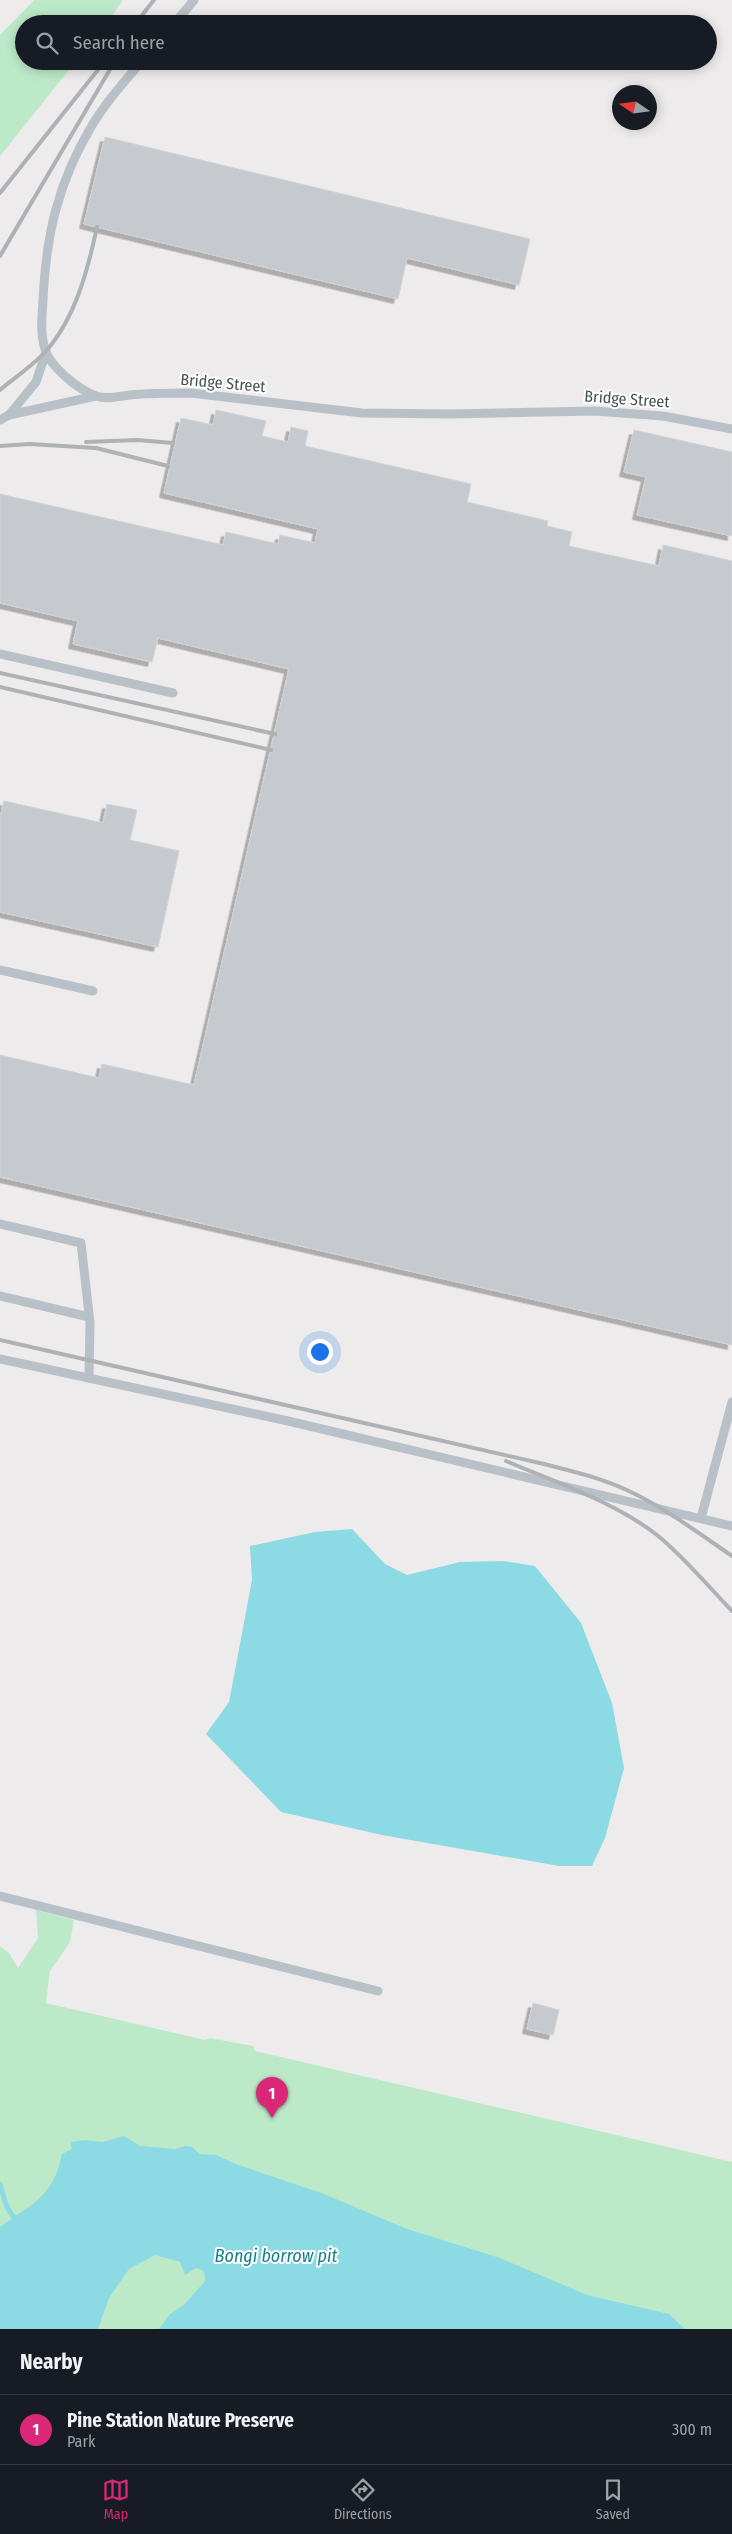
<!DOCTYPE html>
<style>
:root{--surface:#171b24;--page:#242831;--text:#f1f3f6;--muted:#9ea1a6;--line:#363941;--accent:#db2777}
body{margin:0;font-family:"Fira Sans Condensed",sans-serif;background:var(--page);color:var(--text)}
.compass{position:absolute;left:612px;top:85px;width:45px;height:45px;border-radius:50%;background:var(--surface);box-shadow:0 2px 12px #0003;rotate:283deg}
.you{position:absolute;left:319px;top:1351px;width:18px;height:18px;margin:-12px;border:4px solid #fff;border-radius:50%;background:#1a73e8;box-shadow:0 0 0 8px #1a73e833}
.badge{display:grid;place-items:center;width:32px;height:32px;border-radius:50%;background:var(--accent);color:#fff;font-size:16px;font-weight:700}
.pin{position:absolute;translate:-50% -41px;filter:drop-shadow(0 1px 2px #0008)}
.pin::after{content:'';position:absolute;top:26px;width:18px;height:15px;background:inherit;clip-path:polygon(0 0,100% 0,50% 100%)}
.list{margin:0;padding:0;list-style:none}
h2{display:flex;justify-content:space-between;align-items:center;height:65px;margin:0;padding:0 20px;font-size:21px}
h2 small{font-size:16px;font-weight:400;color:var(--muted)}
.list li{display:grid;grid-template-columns:32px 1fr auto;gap:15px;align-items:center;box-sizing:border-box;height:70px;padding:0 20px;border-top:1px solid var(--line)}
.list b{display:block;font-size:19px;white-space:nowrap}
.list p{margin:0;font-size:16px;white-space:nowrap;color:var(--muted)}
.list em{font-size:16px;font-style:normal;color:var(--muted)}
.icon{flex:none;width:28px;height:28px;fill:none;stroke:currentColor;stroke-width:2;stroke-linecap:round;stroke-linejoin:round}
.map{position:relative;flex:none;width:732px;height:2329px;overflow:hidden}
.search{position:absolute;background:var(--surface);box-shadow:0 2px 12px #0003;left:15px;right:15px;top:15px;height:55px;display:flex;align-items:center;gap:12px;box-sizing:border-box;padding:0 18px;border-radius:28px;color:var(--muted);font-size:19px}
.sheet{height:135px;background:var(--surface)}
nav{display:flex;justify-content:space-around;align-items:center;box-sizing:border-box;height:70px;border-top:1px solid var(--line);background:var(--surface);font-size:14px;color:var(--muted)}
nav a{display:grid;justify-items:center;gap:2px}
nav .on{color:var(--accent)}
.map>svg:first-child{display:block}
</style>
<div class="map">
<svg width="732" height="2329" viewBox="0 0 732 2329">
<defs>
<filter id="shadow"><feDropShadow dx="-4.5" dy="4.5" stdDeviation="0" flood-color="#0004"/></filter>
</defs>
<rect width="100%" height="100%" fill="#eeebec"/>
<g fill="#bceac9">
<polygon points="34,0 123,0 106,24 24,24 24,61 76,61 0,156 0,35"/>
<polygon points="36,1910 74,1920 70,1942 50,1971 46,2003 205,2040 210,2038 253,2046 255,2051 732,2162 732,2329 0,2329 0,1946 9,1953 18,1968 38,1938"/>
</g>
<g fill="#8cdae3">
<polygon points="352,1529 385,1564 407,1575 460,1562 503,1561 535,1566 581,1623 612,1703 624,1768 605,1838 592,1866 559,1866 382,1835 281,1812 206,1734 229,1702 252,1580 250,1546 315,1532"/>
<path d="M124,2136l16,10 35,3 11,-3 6,1 8,7 16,1 20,9 88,30 83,35 93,29 87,37 82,19 16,15h-526l11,-15 14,-9 21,-24 -1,-10 -8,-3 -11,7 -5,-13 -25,-7 -26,14 -20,29 -11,31h-98v-102c32,-24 53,-29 62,-73l10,-5 -2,-7 16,-2 16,2z"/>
</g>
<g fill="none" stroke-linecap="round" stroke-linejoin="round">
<path stroke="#8cdae3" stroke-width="5" d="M0,2184c4,12 6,29 18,36"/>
</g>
<g fill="#c6c9cd" stroke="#d0d3d7" filter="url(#shadow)">
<polygon points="105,137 530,239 519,285 407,258 398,299 84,224"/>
<polygon points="216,410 266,421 262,436 288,442 291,427 308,431 305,446 471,484 467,502 548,521 547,526 572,532 569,546 659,566 663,545 732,561 732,1345 0,1177 0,1055 99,1078 102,1064 194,1085 289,669 158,638 152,662 73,644 78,621 0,603 0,494 223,545 226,532 278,544 280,535 315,543 318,529 164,493 181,418 213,425"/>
<polygon points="634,430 732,452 732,536 637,515 646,477 624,472"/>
<polygon points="4,801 103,823 107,804 137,810 130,840 179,851 158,947 0,912 0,818"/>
<polygon points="533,2003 559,2010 553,2035 527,2029"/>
</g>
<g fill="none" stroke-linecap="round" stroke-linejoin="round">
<g stroke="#b8c1c7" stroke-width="9">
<polyline points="174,24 194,0"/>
<path d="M142,61c-18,21 -37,42 -51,66 -33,56 -45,108 -48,173 -1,16 -3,34 2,49 5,18 34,41 51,47 11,4 23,0 34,-1 20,-2 40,-2 61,-2l171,20 89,1 143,-3 69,5 69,13"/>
<polyline points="9,415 36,382 46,352"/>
<polyline points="0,420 9,415 96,396"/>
<polyline points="0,654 173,693"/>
<polyline points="0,970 93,991"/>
<polyline points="0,1224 81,1243 90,1323 89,1378"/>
<polyline points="0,1296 89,1317"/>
<polyline points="0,1359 288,1421 732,1526"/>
<polyline points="701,1518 732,1402"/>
<polyline points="0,1896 378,1991"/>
</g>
<g stroke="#aeb2b5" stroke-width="4">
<polyline points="135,24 154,0"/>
<polyline points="0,193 105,61"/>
<polyline points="0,256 115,61"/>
<path d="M0,390c15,-13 34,-25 47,-40 29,-34 41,-81 50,-123"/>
<polyline points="86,442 137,440 173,443"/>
<polyline points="0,446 29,444 96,448 168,466"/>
<polyline points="0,673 275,734"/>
<polyline points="0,687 271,750"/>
<path d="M0,1340l544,124c31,8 62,15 91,30 34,17 65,40 97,62"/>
<path d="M506,1461c51,22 107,40 151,74 27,22 51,51 75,76"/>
</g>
</g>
<g text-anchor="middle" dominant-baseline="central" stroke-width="4" stroke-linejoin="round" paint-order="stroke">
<g font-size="16" fill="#465157" stroke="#fff">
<text transform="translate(223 383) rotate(5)">Bridge Street</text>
<text transform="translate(627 399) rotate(4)">Bridge Street</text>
</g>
<g font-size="18" font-style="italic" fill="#167e8a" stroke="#fff">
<text x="276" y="2256">Bongi borrow pit</text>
</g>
</g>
</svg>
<svg class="compass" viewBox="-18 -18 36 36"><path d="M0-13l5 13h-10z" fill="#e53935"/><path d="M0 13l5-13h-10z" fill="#9ea1a6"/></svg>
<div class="you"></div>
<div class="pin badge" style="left:272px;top:2118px">1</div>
<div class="search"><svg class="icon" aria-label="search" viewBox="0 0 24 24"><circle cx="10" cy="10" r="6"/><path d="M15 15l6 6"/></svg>Search here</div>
</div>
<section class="sheet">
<h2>Nearby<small></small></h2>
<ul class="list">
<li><span class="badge">1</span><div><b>Pine Station Nature Preserve</b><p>Park</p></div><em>300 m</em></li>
</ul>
</section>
<nav>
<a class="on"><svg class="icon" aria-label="map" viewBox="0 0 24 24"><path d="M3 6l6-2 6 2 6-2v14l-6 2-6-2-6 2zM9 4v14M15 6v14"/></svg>Map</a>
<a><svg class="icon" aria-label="directions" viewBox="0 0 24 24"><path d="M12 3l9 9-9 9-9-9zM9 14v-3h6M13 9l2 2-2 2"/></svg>Directions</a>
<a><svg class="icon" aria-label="saved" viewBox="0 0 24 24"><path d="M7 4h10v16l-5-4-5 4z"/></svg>Saved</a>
</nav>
